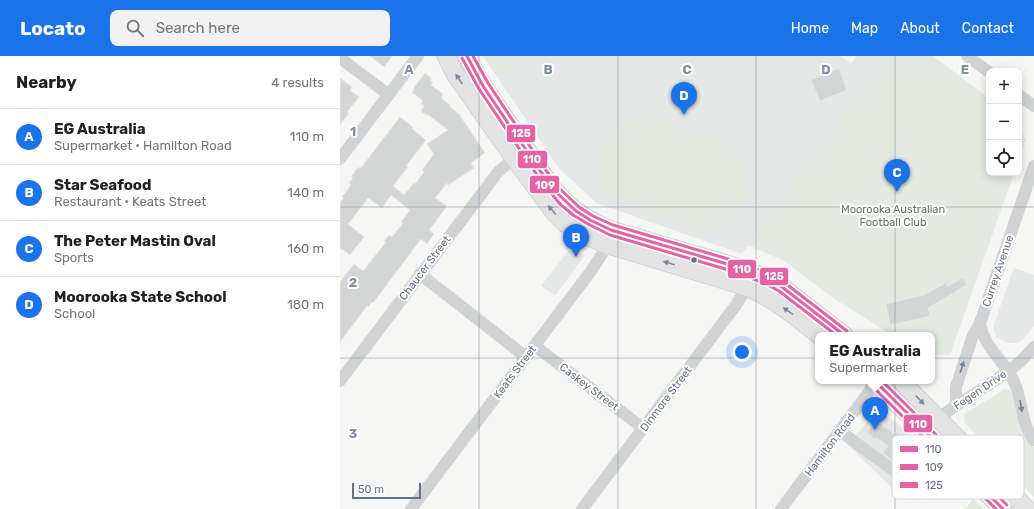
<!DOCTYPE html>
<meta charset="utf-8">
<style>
:root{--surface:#fff;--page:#f2f2f2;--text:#202124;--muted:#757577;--line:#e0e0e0;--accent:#1a73e8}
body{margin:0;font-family:Rubik,sans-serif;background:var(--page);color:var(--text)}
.controls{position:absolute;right:12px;top:12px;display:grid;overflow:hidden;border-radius:8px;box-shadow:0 2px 10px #0003}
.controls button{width:36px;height:36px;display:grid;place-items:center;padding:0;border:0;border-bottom:1px solid var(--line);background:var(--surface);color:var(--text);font:20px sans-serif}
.scale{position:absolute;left:12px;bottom:10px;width:69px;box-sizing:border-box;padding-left:4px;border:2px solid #637288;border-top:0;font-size:11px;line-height:14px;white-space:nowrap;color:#637288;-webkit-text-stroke:3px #fff;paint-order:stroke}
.you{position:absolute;left:402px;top:296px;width:14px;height:14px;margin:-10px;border:3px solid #fff;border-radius:50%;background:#1a73e8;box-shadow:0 0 0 6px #1a73e833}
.badge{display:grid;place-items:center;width:26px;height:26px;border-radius:50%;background:var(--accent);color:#fff;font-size:13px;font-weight:700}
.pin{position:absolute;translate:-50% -33px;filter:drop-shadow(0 1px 2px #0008)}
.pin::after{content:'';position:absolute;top:21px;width:14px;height:12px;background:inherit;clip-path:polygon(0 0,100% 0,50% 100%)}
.popup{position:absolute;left:475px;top:276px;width:120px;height:52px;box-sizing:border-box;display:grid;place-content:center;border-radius:8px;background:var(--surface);filter:drop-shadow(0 1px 3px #0005);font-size:13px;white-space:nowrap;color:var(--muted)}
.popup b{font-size:15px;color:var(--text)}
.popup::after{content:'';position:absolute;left:50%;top:100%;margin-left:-8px;border:8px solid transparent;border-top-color:var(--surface)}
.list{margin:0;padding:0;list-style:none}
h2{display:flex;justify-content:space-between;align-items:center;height:52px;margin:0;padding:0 16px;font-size:17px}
h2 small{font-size:13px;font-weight:400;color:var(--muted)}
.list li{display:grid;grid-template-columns:26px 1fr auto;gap:12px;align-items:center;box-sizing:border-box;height:56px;padding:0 16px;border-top:1px solid var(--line)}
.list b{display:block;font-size:15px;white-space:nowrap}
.list p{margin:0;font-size:13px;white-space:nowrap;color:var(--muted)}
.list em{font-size:13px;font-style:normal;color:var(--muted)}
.icon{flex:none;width:22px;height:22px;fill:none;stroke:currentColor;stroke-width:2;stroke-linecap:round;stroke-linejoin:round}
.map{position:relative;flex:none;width:694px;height:453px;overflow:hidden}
header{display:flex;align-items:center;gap:24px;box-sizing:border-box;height:56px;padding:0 20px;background:var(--accent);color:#fff}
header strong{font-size:19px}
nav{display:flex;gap:22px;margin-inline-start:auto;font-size:14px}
.search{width:280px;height:36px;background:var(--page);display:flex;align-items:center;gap:10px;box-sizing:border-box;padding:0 14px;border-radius:8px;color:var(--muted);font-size:15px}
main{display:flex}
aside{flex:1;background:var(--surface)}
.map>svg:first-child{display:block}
</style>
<header>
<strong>Locato</strong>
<div class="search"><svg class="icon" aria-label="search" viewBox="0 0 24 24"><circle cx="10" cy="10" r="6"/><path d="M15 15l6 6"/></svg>Search here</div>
<nav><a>Home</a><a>Map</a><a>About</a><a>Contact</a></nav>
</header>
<main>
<aside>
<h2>Nearby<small>4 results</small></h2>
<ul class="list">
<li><span class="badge">A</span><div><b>EG Australia</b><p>Supermarket · Hamilton Road</p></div><em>110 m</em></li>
<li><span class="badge">B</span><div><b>Star Seafood</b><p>Restaurant · Keats Street</p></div><em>140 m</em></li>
<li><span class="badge">C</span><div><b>The Peter Mastin Oval</b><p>Sports</p></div><em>160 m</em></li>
<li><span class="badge">D</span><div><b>Moorooka State School</b><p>School</p></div><em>180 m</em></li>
</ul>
</aside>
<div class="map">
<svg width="694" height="453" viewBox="0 0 694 453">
<rect width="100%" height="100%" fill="#f6f6f4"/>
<g fill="#e6e7e7">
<polygon points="143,0 501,0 511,8 517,0 548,0 402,198 256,147 218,111"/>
<polygon points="229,194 245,199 215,240 201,230"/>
<polygon points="674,212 694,219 694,270 683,284 676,287 668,287 661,284 656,280 654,274 654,268"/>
<polygon points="546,360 556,366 585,394 554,434 508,389 527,366 535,361"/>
</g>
<g fill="#e4eae2">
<polygon points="146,0 185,0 171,19"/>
<polygon points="548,0 593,0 649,42 649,117 674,117 610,299 592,299 592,279 552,279 493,242 444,205 408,189"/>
<polygon points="291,59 309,59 379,85 398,94 408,111 408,134 399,153 386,166 370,174 343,170 273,142 263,131 257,120 262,87 277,67"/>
<polygon points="679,72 686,84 679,103"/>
<polygon points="665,333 670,334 673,340 687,382 694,391 694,441 624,366 624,358"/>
<polygon points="633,443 642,451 641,453 625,453"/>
</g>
<g fill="#d4d5d5" stroke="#e6e6e4">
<polygon points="30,0 52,0 44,11"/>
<polygon points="499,12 507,34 480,45 471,24"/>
<polygon points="85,17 92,23 90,24 93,26 91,29 103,38 101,42 110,49 109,50 119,58 145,97 131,107 134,112 108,129 107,127 95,142 107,150 89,174 94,178 87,188 81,183 33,247 32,246 28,251 27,250 0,286 0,226 14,208 23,215 46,186 44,185 49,179 52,181 63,167 61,166 70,154 51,139 42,152 28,142 8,168 24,181 10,199 0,192 0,146 4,142 2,141 11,129 9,127 13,122 11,121 18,111 20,113 60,61 73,71 72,73 86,84 66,110 68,111 53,130 64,139 74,127 75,128 84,116 82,114 94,98 87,88 108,74 87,58 87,60 81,55 84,50 81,48 83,45 72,36 74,34 73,33"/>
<polygon points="0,22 12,31 10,34 19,41 7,56 9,57 0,69"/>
<polygon points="623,222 627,229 588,252 590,260 550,269 546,248 584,239 606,227 608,230"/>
<polygon points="536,364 555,379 557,377 566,384 552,404 543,397 548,390 536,381 535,383 527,377"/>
</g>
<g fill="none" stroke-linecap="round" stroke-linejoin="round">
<defs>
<g id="highway">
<path d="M106,0l9,18 59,84 40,54 12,12 12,8 27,12 142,43c27,12 49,30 72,48"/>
<path d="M127,0c12,28 32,52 49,78 16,23 33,54 55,73 12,10 26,17 40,23l123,36 32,12 16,9 62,48"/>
<polyline points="535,325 663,453"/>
<polyline points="561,325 687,453"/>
</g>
</defs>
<use href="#highway" stroke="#d1d3d3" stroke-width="19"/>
<g stroke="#d1d2d3" stroke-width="12">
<polyline points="627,0 649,16"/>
<polyline points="0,2 49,39"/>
<polyline points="679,39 694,50"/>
<polyline points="0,103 78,0"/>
<path d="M694,110l-54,157c4,26 26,38 35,61 8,19 6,40 19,56"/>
<polyline points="80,218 186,301"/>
<polyline points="195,290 303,372"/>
<polyline points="0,325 158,116 174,102"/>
<polyline points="616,349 616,331 633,279 640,267"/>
<polyline points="500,375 554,415 576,385 587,377 608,355 669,315 680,306 694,291"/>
<polyline points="71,453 251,215 262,198 268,180"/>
<polyline points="242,453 396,249 407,231"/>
<polyline points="441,453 537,325"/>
</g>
<use href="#highway" stroke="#e3e3e4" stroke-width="17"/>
<defs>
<g id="bus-1">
<polyline points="127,0 143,30 201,116 215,135 236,155 250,164 271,174 394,210 426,222 442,231 504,279"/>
<polyline points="535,325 663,453"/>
</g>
<g id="bus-2">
<polyline points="122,2 139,33 197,119 219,147 233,159 248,168 270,179 392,215 424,227 439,235 496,279"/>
<polyline points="531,329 656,453"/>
</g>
<g id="bus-3">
<polyline points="133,0 148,27 205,113 219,132 239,151 253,160 273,169 395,205 428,217 445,227 507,275"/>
<polyline points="542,325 667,449"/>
</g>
</defs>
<use href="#bus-1" stroke="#fff" stroke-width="6"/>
<use href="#bus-2" stroke="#fff" stroke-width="6"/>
<use href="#bus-3" stroke="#fff" stroke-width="6"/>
<use href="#bus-1" stroke="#e463a4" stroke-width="3"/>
<use href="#bus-2" stroke="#e463a4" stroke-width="3"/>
<use href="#bus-3" stroke="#e463a4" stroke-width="3"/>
</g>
<defs><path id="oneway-solid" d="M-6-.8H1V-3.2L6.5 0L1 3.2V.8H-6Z"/></defs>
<g fill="#7d899a">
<use href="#oneway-solid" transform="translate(119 23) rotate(-124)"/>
<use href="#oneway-solid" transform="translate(212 154) rotate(-130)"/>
<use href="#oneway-solid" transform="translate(329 207) rotate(-164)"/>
<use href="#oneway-solid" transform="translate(448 255) rotate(-146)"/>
<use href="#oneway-solid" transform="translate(580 344) rotate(46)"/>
</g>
<g fill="#748093">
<use href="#oneway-solid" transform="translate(622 311) rotate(-72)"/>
<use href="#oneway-solid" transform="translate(681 350) rotate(80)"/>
</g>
<path fill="none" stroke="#828e9f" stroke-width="1" stroke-opacity="0.55" d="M139,0v453M278,0v453M416,0v453M555,0v453M0,151h694M0,302h694"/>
<circle fill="#637288" stroke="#fff" stroke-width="1.5" cx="354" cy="204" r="3.5"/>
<g text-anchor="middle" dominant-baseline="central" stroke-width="4" stroke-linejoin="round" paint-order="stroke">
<g font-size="11" fill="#60795e" stroke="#fff">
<text x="553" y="153">Moorooka Australian<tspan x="553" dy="13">Football Club</tspan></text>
</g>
<g font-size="11" fill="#637288" stroke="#fff">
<text transform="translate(85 212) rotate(-53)">Chaucer Street</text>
<text transform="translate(658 215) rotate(-71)">Currey Avenue</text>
<text transform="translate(175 316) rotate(-53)">Keats Street</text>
<text transform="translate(249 331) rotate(37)">Caskey Street</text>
<text transform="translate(640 334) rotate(-34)">Fegen Drive</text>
<text transform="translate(326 343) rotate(-53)">Dinmore Street</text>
<text transform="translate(490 389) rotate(-53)">Hamilton Road</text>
</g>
</g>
<rect x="552" y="379" width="132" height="64" rx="6" fill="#fff" stroke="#d0d5db" stroke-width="1"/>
<rect x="560" y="390" width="18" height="6" fill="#e463a4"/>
<rect x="560" y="408" width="18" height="6" fill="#e463a4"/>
<rect x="560" y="426" width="18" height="6" fill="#e463a4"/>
<g font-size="11" fill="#637288">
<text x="585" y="397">110</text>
<text x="585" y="415">109</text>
<text x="585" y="433">125</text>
</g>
<g font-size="13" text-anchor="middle" font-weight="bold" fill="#828e9f" stroke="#fff" stroke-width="4" stroke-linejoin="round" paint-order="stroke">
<text x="69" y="18">A</text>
<text x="208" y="18">B</text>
<text x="347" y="18">C</text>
<text x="486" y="18">D</text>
<text x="625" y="18">E</text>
<text x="13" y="80">1</text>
<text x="13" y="231">2</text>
<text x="13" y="382">3</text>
</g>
<g stroke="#fff" stroke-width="1.5">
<rect x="166" y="68" width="30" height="19" rx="4" fill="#e463a4"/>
<rect x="177" y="94" width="31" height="19" rx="4" fill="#e463a4"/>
<rect x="189" y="119" width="31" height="19" rx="4" fill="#e463a4"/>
<rect x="387" y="203" width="30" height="20" rx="4" fill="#e463a4"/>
<rect x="419" y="211" width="30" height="19" rx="4" fill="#e463a4"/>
<rect x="563" y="358" width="30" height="19" rx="4" fill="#e463a4"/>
</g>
<g font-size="11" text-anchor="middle" font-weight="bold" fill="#fff">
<text x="181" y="81">125</text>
<text x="192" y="107">110</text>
<text x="205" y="133">109</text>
<text x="402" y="217">110</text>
<text x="434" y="224">125</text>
<text x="578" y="372">110</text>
</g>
</svg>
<div class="controls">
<button>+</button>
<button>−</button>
<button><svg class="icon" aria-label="locate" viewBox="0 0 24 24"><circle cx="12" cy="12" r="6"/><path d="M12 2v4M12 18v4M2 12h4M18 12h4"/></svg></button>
</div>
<div class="scale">50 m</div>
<div class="you"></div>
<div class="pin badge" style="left:535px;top:374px">A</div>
<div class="popup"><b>EG Australia</b>Supermarket</div>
<div class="pin badge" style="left:236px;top:201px">B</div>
<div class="pin badge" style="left:557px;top:136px">C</div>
<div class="pin badge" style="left:344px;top:59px">D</div>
</div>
</main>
